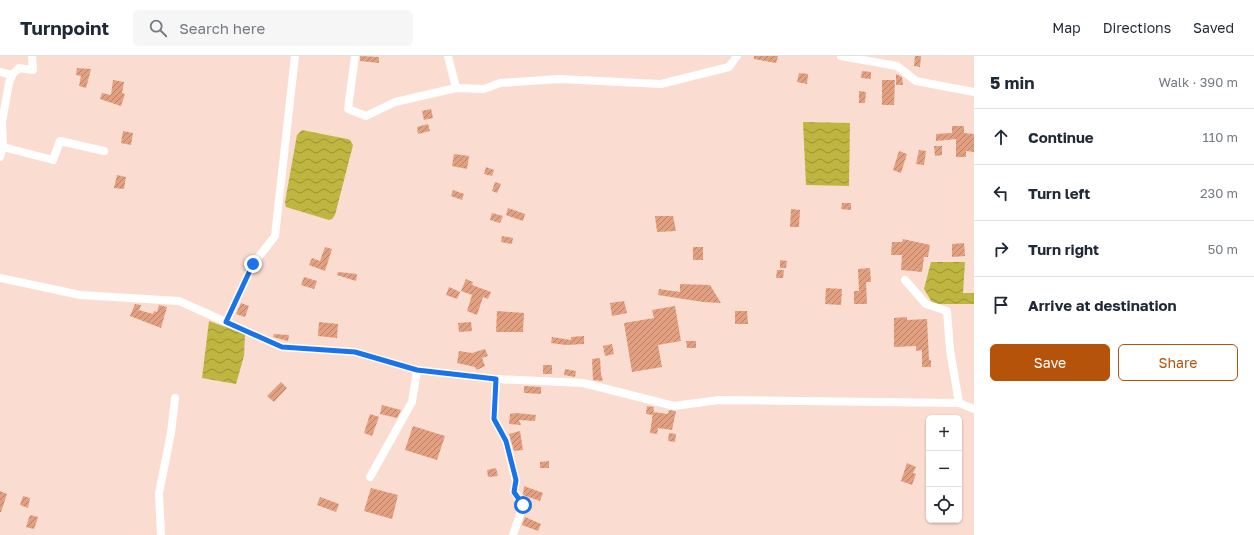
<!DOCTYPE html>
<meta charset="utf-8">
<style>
:root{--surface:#fff;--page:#f6f6f7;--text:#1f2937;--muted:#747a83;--line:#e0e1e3;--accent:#b45309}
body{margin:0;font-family:"Golos Text",sans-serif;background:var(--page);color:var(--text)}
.controls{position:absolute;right:12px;bottom:12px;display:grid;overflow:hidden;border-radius:6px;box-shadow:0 1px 3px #0004}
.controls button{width:36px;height:36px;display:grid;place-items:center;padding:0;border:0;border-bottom:1px solid var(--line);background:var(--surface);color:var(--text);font:20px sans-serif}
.stop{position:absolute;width:12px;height:12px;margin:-9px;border:3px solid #1a73e8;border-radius:50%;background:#fff}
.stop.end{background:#1a73e8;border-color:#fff;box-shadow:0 1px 4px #0008}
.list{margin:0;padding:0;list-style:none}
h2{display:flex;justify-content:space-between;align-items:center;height:52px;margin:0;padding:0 16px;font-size:17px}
h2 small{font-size:13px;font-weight:400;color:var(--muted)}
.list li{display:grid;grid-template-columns:26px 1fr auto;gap:12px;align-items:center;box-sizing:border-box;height:56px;padding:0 16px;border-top:1px solid var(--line)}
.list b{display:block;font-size:15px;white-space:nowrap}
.list em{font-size:13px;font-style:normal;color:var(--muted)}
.actions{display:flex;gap:8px;padding:12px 16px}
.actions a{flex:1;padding:9px 0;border:1px solid var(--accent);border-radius:6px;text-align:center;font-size:14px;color:var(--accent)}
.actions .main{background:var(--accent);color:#fff}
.icon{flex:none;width:22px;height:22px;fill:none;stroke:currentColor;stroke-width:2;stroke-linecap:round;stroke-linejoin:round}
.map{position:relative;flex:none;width:974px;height:479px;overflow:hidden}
header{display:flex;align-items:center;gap:24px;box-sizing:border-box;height:56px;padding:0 20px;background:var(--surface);border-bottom:1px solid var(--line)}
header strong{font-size:19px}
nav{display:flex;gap:22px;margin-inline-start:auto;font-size:14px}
.search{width:280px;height:36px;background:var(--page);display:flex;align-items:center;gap:10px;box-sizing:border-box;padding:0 14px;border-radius:6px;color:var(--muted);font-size:15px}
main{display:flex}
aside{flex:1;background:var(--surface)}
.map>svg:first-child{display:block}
</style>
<header>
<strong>Turnpoint</strong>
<div class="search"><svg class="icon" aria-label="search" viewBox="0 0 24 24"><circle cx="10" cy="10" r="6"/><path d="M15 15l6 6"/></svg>Search here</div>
<nav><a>Map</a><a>Directions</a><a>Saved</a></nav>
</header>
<main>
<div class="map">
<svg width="974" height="479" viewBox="0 0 974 479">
<defs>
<pattern id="water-waves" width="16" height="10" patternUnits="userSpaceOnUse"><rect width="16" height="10" fill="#beb640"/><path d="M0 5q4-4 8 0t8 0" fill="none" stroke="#9b9334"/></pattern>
<pattern id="building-hatch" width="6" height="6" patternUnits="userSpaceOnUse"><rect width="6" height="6" fill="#e3a081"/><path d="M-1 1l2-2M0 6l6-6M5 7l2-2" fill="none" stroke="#b88168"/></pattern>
</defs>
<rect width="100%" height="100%" fill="#faddd0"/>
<g fill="url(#water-waves)">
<polygon points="803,66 850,67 849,130 806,129"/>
<polygon points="302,74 347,83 350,84 353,89 335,159 332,163 329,164 286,151 285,146 297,79"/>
<polygon points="931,206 965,206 963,237 974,237 974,248 933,248 924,233"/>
<polygon points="209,265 245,278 244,300 236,328 202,322"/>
</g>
<g fill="url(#building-hatch)">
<polygon points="360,0 379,1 379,7 360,5"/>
<polygon points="754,0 778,0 776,7 754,3"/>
<polygon points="915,0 921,0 920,11 914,10"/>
<polygon points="77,12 91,13 86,32 79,30 81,20 76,19"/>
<polygon points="862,15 871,16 871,23 861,22"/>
<polygon points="799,17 808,18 807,28 797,26"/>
<polygon points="896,18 902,21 903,29 896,29"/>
<polygon points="113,24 124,26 122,37 125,38 121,50 100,43 102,37 111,39"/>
<polygon points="882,24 895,24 894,49 882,49"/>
<polygon points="859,35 866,36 865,47 859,47"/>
<polygon points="431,53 433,62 424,64 422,55"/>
<polygon points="428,68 430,75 418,78 417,71"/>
<polygon points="952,70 964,70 964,77 974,78 974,96 966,95 966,101 956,101 956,83 936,85 936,78 952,77"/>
<polygon points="123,75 133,77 131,89 121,87"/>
<polygon points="934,90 942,90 942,99 935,100"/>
<polygon points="919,94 926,95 924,109 916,108"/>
<polygon points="899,95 907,98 901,117 893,114"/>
<polygon points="454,98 469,100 467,113 452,110"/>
<polygon points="486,111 494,114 492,120 484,118"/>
<polygon points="117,119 126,121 124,133 114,132"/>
<polygon points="495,126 501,128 497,137 492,135"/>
<polygon points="453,134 464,138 462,144 451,140"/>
<polygon points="842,147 851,147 851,154 841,153"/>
<polygon points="508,152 525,158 523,165 506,159"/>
<polygon points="791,153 800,154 799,171 790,171"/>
<polygon points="492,157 503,160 500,167 490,164"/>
<polygon points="655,160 673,160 676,175 657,176"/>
<polygon points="502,180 513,182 512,188 501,186"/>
<polygon points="903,183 930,189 928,201 924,201 922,216 901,214 902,199 891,199 892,186 902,186"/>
<polygon points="964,187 965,200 952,201 952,188"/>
<polygon points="325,191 332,193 325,215 309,209 312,202 320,205"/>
<rect x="693" y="191" width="10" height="13"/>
<polygon points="780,204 787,205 786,212 780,212"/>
<polygon points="870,212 871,226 866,226 867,248 854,248 854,235 859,235 858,213"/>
<polygon points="777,214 784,214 783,222 776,222"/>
<polygon points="338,216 357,218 356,225 337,219"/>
<polygon points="304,221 317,225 314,233 301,229"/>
<polygon points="466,223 473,226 472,229 491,236 488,243 483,241 477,259 467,255 472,239 461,235"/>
<polygon points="680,228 710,229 721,247 703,246 658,239 659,233 680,236"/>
<polygon points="449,231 460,236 457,243 446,239"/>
<polygon points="826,232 842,233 841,249 825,248"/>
<polygon points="624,245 627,257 612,260 610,247"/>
<polygon points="241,247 249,250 245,261 236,258"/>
<polygon points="135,248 141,249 139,254 153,258 154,255 157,256 159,249 167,251 161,272 130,260"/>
<polygon points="675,250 681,285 658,289 662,311 632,316 624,267 654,262 652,254"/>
<polygon points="497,255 524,257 523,276 496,276"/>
<polygon points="735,255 747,255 748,268 735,268"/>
<polygon points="907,261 907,264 927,263 929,304 931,304 931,311 922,311 922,294 916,295 916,290 894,291 894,262"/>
<polygon points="319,266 338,268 337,282 318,280"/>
<polygon points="471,266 472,275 459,276 458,267"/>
<polygon points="274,278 289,279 288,285 273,281"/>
<polygon points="584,280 584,288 566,289 551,287 552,281 571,284 571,281"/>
<polygon points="686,285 696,285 696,292 687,292"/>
<polygon points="612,288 614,298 605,300 603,290"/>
<polygon points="485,293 488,300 482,302 485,310 477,314 475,311 457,307 459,295 472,297"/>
<polygon points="600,302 601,318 603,325 593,324 592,303"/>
<rect x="543" y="309" width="9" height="9"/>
<polygon points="565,313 576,315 575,321 564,319"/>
<polygon points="281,326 287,332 274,346 267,340"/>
<polygon points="524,330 541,331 541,338 524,337"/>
<polygon points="382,349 401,354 397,362 380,358"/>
<polygon points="647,350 654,351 653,359 646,358"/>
<polygon points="669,354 676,355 672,374 658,372 657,378 650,377 653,356 668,358"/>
<polygon points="516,357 536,359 535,365 519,364 521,369 509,368 510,358"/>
<polygon points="370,358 379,361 372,380 364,377"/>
<polygon points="413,370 445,380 437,404 405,394"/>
<polygon points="520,375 523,394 514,395 509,378"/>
<polygon points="669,377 676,378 675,386 668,385"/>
<polygon points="549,405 549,412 540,412 540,406"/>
<polygon points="907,407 916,411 913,417 916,418 912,429 901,425"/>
<polygon points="496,412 498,420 488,421 487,414"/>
<polygon points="524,430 543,437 540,445 523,439"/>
<polygon points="371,432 398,439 392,463 364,455"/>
<polygon points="0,435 7,438 1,456 0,456"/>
<polygon points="23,440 30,442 28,452 20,449"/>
<polygon points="320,441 339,448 336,456 317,449"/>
<polygon points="30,459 38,461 34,473 26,471"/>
<polygon points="525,461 541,468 538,475 522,469"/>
</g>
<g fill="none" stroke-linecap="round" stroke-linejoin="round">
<g stroke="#fff" stroke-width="8">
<polyline points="355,0 348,53 366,60 395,46 456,32 484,33 500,27 559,23 661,28 729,11 737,0"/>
<polyline points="448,0 456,32"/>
<polyline points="841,0 897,10 916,25 974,36"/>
<polyline points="0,16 12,19"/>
<polyline points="3,91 2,66 9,27 12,19 19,12 33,14 32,0"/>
<polyline points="0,101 3,91 53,104 60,85 104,95"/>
<polyline points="0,222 80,239 179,245 282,291 355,296 417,314 496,323 583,327 674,350 719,344 959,347 974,353"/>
<polyline points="905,224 926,248 947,255 950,294 959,347"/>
<polyline points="226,266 253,208 275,180 295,0"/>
<polyline points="496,323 494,363 506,385 516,425 514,435 523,449 513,479"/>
<polyline points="370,421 412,346 417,314"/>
<polyline points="161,479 159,437 171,377 175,342"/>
</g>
</g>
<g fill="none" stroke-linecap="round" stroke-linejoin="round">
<polyline stroke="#1a73e8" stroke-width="5" points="253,208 226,266 282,291 355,296 417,314 496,323 494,363 506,385 516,424 514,436 523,449"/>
</g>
</svg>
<div class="controls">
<button>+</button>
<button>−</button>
<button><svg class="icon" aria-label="locate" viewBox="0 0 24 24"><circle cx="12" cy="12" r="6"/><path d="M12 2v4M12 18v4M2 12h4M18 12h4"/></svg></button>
</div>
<div class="stop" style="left:523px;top:449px"></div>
<div class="stop end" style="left:253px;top:208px"></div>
</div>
<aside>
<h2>5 min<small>Walk · 390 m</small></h2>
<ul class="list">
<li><svg class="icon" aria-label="ahead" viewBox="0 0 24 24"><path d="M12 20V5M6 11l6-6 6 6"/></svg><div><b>Continue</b></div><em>110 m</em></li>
<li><svg class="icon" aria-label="left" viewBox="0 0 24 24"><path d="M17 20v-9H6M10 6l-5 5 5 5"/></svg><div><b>Turn left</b></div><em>230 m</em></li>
<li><svg class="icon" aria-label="right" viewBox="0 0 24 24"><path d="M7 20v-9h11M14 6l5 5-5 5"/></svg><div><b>Turn right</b></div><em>50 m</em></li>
<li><svg class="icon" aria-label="arrive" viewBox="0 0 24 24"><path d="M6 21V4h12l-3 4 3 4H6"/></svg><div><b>Arrive at destination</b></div></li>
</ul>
<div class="actions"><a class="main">Save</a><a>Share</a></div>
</aside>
</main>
